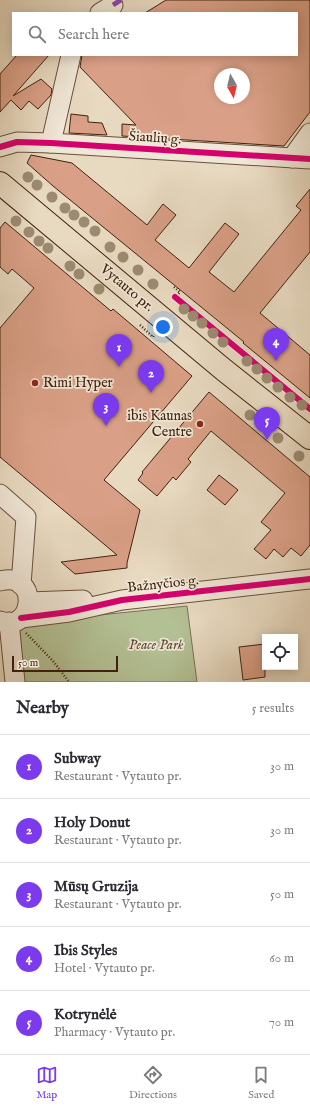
<!DOCTYPE html>
<meta charset="utf-8">
<style>
:root{--surface:#fff;--page:#f2f2f3;--text:#2b2b33;--muted:#7c7c81;--line:#e1e1e2;--accent:#7c3aed}
body{margin:0;font-family:"IM FELL English",serif;background:var(--page);color:var(--text)}
.controls{position:absolute;right:12px;bottom:12px;display:grid;overflow:hidden;border-radius:0px;box-shadow:0 2px 10px #0003}
.controls button{width:36px;height:36px;display:grid;place-items:center;padding:0;border:0;border-bottom:1px solid var(--line);background:var(--surface);color:var(--text);font:20px sans-serif}
.compass{position:absolute;left:214px;top:68px;width:36px;height:36px;border-radius:50%;background:var(--surface);box-shadow:0 2px 10px #0003;rotate:172deg}
.scale{position:absolute;left:12px;bottom:10px;width:106px;box-sizing:border-box;padding-left:4px;border:2px solid #41220f;border-top:0;font-size:11px;line-height:14px;white-space:nowrap;color:#41220f;-webkit-text-stroke:3px #f0e7d7;paint-order:stroke}
.you{position:absolute;left:163px;top:327px;width:14px;height:14px;margin:-10px;border:3px solid #fff;border-radius:50%;background:#1a73e8;box-shadow:0 0 0 6px #1a73e833}
.badge{display:grid;place-items:center;width:26px;height:26px;border-radius:50%;background:var(--accent);color:#fff;font-size:13px;font-weight:700}
.pin{position:absolute;translate:-50% -33px;filter:drop-shadow(0 1px 2px #0008)}
.pin::after{content:'';position:absolute;top:21px;width:14px;height:12px;background:inherit;clip-path:polygon(0 0,100% 0,50% 100%)}
.list{margin:0;padding:0;list-style:none}
h2{display:flex;justify-content:space-between;align-items:center;height:52px;margin:0;padding:0 16px;font-size:17px}
h2 small{font-size:13px;font-weight:400;color:var(--muted)}
.list li{display:grid;grid-template-columns:26px 1fr auto;gap:12px;align-items:center;box-sizing:border-box;height:64px;padding:0 16px;border-top:1px solid var(--line)}
.list b{display:block;font-size:15px;white-space:nowrap}
.list p{margin:0;font-size:13px;white-space:nowrap;color:var(--muted)}
.list em{font-size:13px;font-style:normal;color:var(--muted)}
.icon{flex:none;width:22px;height:22px;fill:none;stroke:currentColor;stroke-width:2;stroke-linecap:round;stroke-linejoin:round}
.map{position:relative;flex:none;width:310px;height:682px;overflow:hidden}
.search{position:absolute;background:var(--surface);box-shadow:0 2px 10px #0003;left:12px;right:12px;top:12px;height:44px;display:flex;align-items:center;gap:10px;box-sizing:border-box;padding:0 14px;border-radius:0px;color:var(--muted);font-size:15px}
.sheet{height:372px;background:var(--surface)}
nav{display:flex;justify-content:space-around;align-items:center;box-sizing:border-box;height:56px;border-top:1px solid var(--line);background:var(--surface);font-size:11px;color:var(--muted)}
nav a{display:grid;justify-items:center;gap:2px}
nav .on{color:var(--accent)}
.map>svg:first-child{display:block}
</style>
<div class="map">
<svg width="310" height="682" viewBox="0 0 310 682">
<rect width="100%" height="100%" fill="#e8dac1"/>
<filter id="stains"><feTurbulence type="fractalNoise" baseFrequency=".005" numOctaves="4"/><feColorMatrix values="0 0 0 0 .2 0 0 0 0 .09 0 0 0 0 .02 0 0 0 .5 -.17"/></filter>
<radialGradient id="worn" r=".72"><stop offset=".6" stop-color="#630" stop-opacity="0"/><stop offset="1" stop-color="#630" stop-opacity=".3"/></radialGradient>
<polygon fill="#b3c094" stroke="#7a7152" points="187,606 197,682 19,682 15,640 22,623"/>
<g fill="#daa087" stroke="#41220f" fill-rule="evenodd">
<path d="M166,0h144v112l-26,34 -162,-10v-12l14,1 -56,-58 2,-12h215v-42h-152zM220,74h24v24h-24z"/>
<polygon points="17,55 49,55 13,96 41,79 52,89 51,95 38,109 29,101 21,110 11,100 0,112 0,74"/>
<polygon points="71,114 88,116 88,122 102,123 107,135 69,133"/>
<polygon points="31,155 72,163 147,225 163,204 176,215 155,240 189,268 225,223 239,234 209,272 234,292 301,210 296,206 310,189 310,252 260,313 310,355 310,398 243,343 244,342 53,186 27,163"/>
<polygon points="5,222 111,311 113,309 192,376 104,480 140,510 127,563 127,568 75,574 61,562 117,555 0,457 0,328 34,288 12,269 8,274 0,267 0,228"/>
<polygon points="209,392 310,477 310,545 301,556 291,548 283,557 274,549 266,559 254,549 271,530 261,522 285,493 211,431 188,459 191,462 176,480 173,477 157,496 138,480 143,473 142,472"/>
<polygon points="219,475 238,490 225,505 207,490"/>
<polygon points="265,644 265,677 243,680 239,647"/>
</g>
<g fill="none" stroke-linecap="round" stroke-linejoin="round">
<defs>
<g id="minor">
<polyline points="100,13 113,5"/>
<polyline points="51,143 71,55"/>
<polyline points="0,147 17,142 51,143 310,159"/>
<polyline points="292,158 310,133"/>
<polyline points="0,494 26,517 21,585"/>
<path d="M0,581c40,-11 35,53 0,40"/>
<polyline points="29,602 83,600"/>
<polyline points="21,618 69,612 122,600 310,579"/>
<polyline points="9,622 15,682"/>
</g>
<polyline id="major" points="0,183 224,370 310,438"/>
</defs>
<use href="#minor" stroke="#6b503c" stroke-width="21"/>
<use href="#major" stroke="#41220f" stroke-width="24"/>
<g stroke="#41220f" stroke-width="2.5" stroke-dasharray="1 2" stroke-linecap="butt">
<polyline points="174,287 180,292 175,297"/>
<polyline points="140,325 153,337 154,335"/>
<polyline points="26,633 53,661 69,682"/>
</g>
<use href="#minor" stroke="#f0e7d7" stroke-width="19"/>
<use href="#major" stroke="#e8dac1" stroke-width="22"/>
<polyline stroke="#8e44ad" stroke-width="5" stroke-dasharray="10 5" stroke-linecap="butt" points="113,5 121,0"/>
<defs>
<g id="cycleway">
<polyline points="0,147 17,142 51,143 310,159"/>
<polyline points="175,297 310,409"/>
<polyline points="21,618 69,612 122,600 310,579"/>
</g>
</defs>
<use href="#cycleway" stroke="#f0e7d7" stroke-width="8"/>
<use href="#cycleway" stroke="#d6006c" stroke-width="6"/>
</g>
<g fill="#9c8b71">
<circle cx="28" cy="177" r="5.5"/>
<circle cx="37" cy="185" r="5.5"/>
<circle cx="52" cy="197" r="5.5"/>
<circle cx="65" cy="208" r="5.5"/>
<circle cx="74" cy="215" r="5.5"/>
<circle cx="16" cy="221" r="5.5"/>
<circle cx="84" cy="222" r="5.5"/>
<circle cx="95" cy="231" r="5.5"/>
<circle cx="29" cy="232" r="5.5"/>
<circle cx="39" cy="241" r="5.5"/>
<circle cx="110" cy="247" r="5.5"/>
<circle cx="48" cy="248" r="5.5"/>
<circle cx="123" cy="257" r="5.5"/>
<circle cx="70" cy="266" r="5.5"/>
<circle cx="138" cy="270" r="5.5"/>
<circle cx="79" cy="274" r="5.5"/>
<circle cx="153" cy="284" r="5.5"/>
<circle cx="99" cy="289" r="5.5"/>
<circle cx="184" cy="309" r="5.5"/>
<circle cx="193" cy="316" r="5.5"/>
<circle cx="202" cy="323" r="5.5"/>
<circle cx="213" cy="333" r="5.5"/>
<circle cx="223" cy="342" r="5.5"/>
<circle cx="247" cy="361" r="5.5"/>
<circle cx="257" cy="369" r="5.5"/>
<circle cx="267" cy="378" r="5.5"/>
<circle cx="278" cy="387" r="5.5"/>
<circle cx="290" cy="397" r="5.5"/>
<circle cx="302" cy="405" r="5.5"/>
<circle cx="250" cy="415" r="5.5"/>
<circle cx="264" cy="426" r="5.5"/>
<circle cx="278" cy="438" r="5.5"/>
<circle cx="299" cy="456" r="5.5"/>
</g>
<g fill="#8f2418" stroke="#f0e7d7" stroke-width="1.5">
<circle cx="35" cy="383" r="4"/>
<circle cx="200" cy="424" r="4"/>
</g>
<g text-anchor="middle" dominant-baseline="central" stroke-width="3.5" stroke-linejoin="round" paint-order="stroke">
<g font-size="14" fill="#41220f" stroke="#f0e7d7">
<text transform="translate(155 138) rotate(4)">Šiaulių g.</text>
<text transform="translate(127 288) rotate(40)">Vytauto pr.</text>
<text transform="translate(163 584) rotate(-6)">Bažnyčios g.</text>
</g>
<g font-size="14" fill="#41220f" stroke="#f0e7d7" text-anchor="start">
<text x="43" y="383">Rimi Hyper</text>
<text x="192" y="416" text-anchor="end">ibis Kaunas<tspan x="192" dy="16">Centre</tspan></text>
</g>
<g font-size="14" font-style="italic" fill="#5e4a30" stroke="#f0e7d7">
<text x="156" y="645">Peace Park</text>
</g>
</g>
<rect width="100%" height="100%" filter="url(#stains)"/>
<rect width="100%" height="100%" fill="url(#worn)"/>
</svg>
<div class="controls">
<button><svg class="icon" aria-label="locate" viewBox="0 0 24 24"><circle cx="12" cy="12" r="6"/><path d="M12 2v4M12 18v4M2 12h4M18 12h4"/></svg></button>
</div>
<svg class="compass" viewBox="-18 -18 36 36"><path d="M0-13l5 13h-10z" fill="#e53935"/><path d="M0 13l5-13h-10z" fill="#7c7c81"/></svg>
<div class="scale">50 m</div>
<div class="you"></div>
<div class="pin badge" style="left:119px;top:367px">1</div>
<div class="pin badge" style="left:151px;top:393px">2</div>
<div class="pin badge" style="left:106px;top:426px">3</div>
<div class="pin badge" style="left:276px;top:361px">4</div>
<div class="pin badge" style="left:267px;top:440px">5</div>
<div class="search"><svg class="icon" aria-label="search" viewBox="0 0 24 24"><circle cx="10" cy="10" r="6"/><path d="M15 15l6 6"/></svg>Search here</div>
</div>
<section class="sheet">
<h2>Nearby<small>5 results</small></h2>
<ul class="list">
<li><span class="badge">1</span><div><b>Subway</b><p>Restaurant · Vytauto pr.</p></div><em>30 m</em></li>
<li><span class="badge">2</span><div><b>Holy Donut</b><p>Restaurant · Vytauto pr.</p></div><em>30 m</em></li>
<li><span class="badge">3</span><div><b>Mūsų Gruzija</b><p>Restaurant · Vytauto pr.</p></div><em>50 m</em></li>
<li><span class="badge">4</span><div><b>Ibis Styles</b><p>Hotel · Vytauto pr.</p></div><em>60 m</em></li>
<li><span class="badge">5</span><div><b>Kotrynėlė</b><p>Pharmacy · Vytauto pr.</p></div><em>70 m</em></li>
</ul>
</section>
<nav>
<a class="on"><svg class="icon" aria-label="map" viewBox="0 0 24 24"><path d="M3 6l6-2 6 2 6-2v14l-6 2-6-2-6 2zM9 4v14M15 6v14"/></svg>Map</a>
<a><svg class="icon" aria-label="directions" viewBox="0 0 24 24"><path d="M12 3l9 9-9 9-9-9zM9 14v-3h6M13 9l2 2-2 2"/></svg>Directions</a>
<a><svg class="icon" aria-label="saved" viewBox="0 0 24 24"><path d="M7 4h10v16l-5-4-5 4z"/></svg>Saved</a>
</nav>
